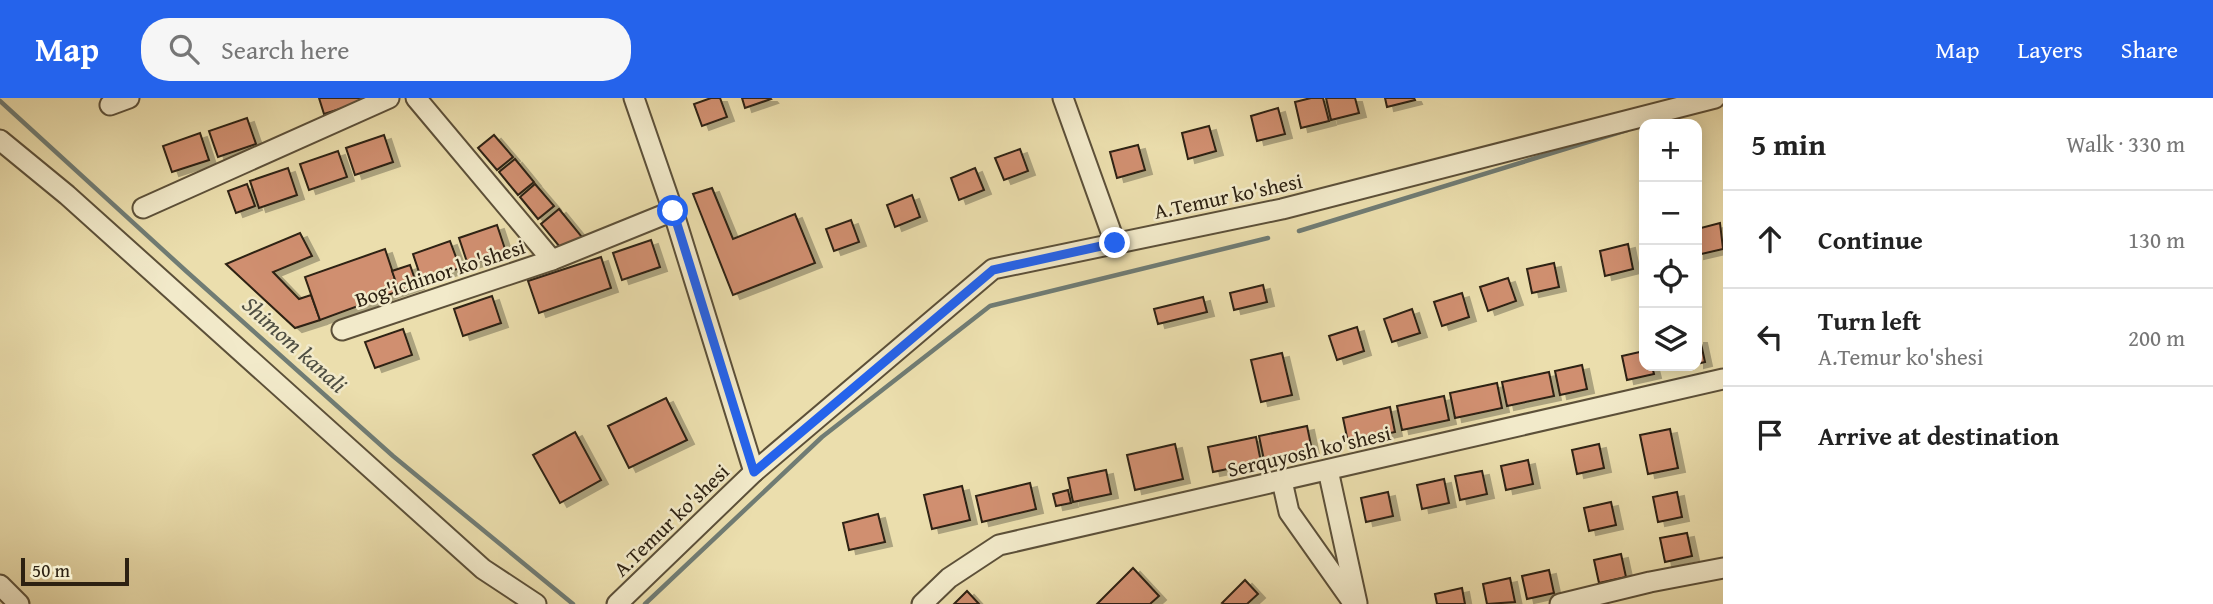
<!DOCTYPE html>
<meta charset="utf-8">
<style>
:root{--surface:#fff;--page:#f6f6f6;--text:#222;--muted:#767676;--line:#e0e0e0;--accent:#2563eb}
body{margin:0;font-family:"Gentium Book Plus",serif;background:var(--page);color:var(--text)}
.controls{position:absolute;right:21px;top:21px;display:grid;overflow:hidden;border-radius:14px;box-shadow:0 4px 18px #0003}
.controls button{width:63px;height:63px;display:grid;place-items:center;padding:0;border:0;border-bottom:2px solid var(--line);background:var(--surface);color:var(--text);font:35px sans-serif}
.scale{position:absolute;left:21px;bottom:18px;width:108px;box-sizing:border-box;padding-left:7px;border:4px solid #2d2112;border-top:0;font-size:19px;line-height:24px;white-space:nowrap;color:#2d2112;-webkit-text-stroke:5px #f2eaca;paint-order:stroke}
.stop{position:absolute;width:21px;height:21px;margin:-16px;border:5px solid #2563eb;border-radius:50%;background:#fff}
.stop.end{background:#2563eb;border-color:#fff;box-shadow:0 2px 7px #0008}
.list{margin:0;padding:0;list-style:none}
h2{display:flex;justify-content:space-between;align-items:center;height:91px;margin:0;padding:0 28px;font-size:30px}
h2 small{font-size:23px;font-weight:400;color:var(--muted)}
.list li{display:grid;grid-template-columns:46px 1fr auto;gap:21px;align-items:center;box-sizing:border-box;height:98px;padding:0 28px;border-top:2px solid var(--line)}
.list b{display:block;font-size:26px;white-space:nowrap}
.list p{margin:0;font-size:23px;white-space:nowrap;color:var(--muted)}
.list em{font-size:23px;font-style:normal;color:var(--muted)}
.icon{flex:none;width:38px;height:38px;fill:none;stroke:currentColor;stroke-width:2;stroke-linecap:round;stroke-linejoin:round}
.map{position:relative;flex:none;width:1723px;height:506px;overflow:hidden}
header{display:flex;align-items:center;gap:42px;box-sizing:border-box;height:98px;padding:0 35px;background:var(--accent);color:#fff}
header strong{font-size:33px}
nav{display:flex;gap:38px;margin-inline-start:auto;font-size:24px}
.search{width:490px;height:63px;background:var(--page);display:flex;align-items:center;gap:18px;box-sizing:border-box;padding:0 24px;border-radius:28px;color:var(--muted);font-size:26px}
main{display:flex}
aside{flex:1;background:var(--surface)}
.map>svg:first-child{display:block}
</style>
<header>
<strong>Map</strong>
<div class="search"><svg class="icon" aria-label="search" viewBox="0 0 24 24"><circle cx="10" cy="10" r="6"/><path d="M15 15l6 6"/></svg>Search here</div>
<nav><a>Map</a><a>Layers</a><a>Share</a></nav>
</header>
<main>
<div class="map">
<svg width="1723" height="506" viewBox="0 0 1723 506">
<defs>
<filter id="shadow"><feDropShadow dx="7" dy="4" stdDeviation="0" flood-color="#0004"/></filter>
</defs>
<rect width="100%" height="100%" fill="#ebdead"/>
<filter id="stains"><feTurbulence type="fractalNoise" baseFrequency=".00286" numOctaves="4"/><feColorMatrix values="0 0 0 0 .2 0 0 0 0 .09 0 0 0 0 .02 0 0 0 .5 -.17"/></filter>
<radialGradient id="worn" r=".72"><stop offset=".6" stop-color="#630" stop-opacity="0"/><stop offset="1" stop-color="#630" stop-opacity=".3"/></radialGradient>
<g fill="none" stroke-linecap="round" stroke-linejoin="round">
<g stroke="#707c74" stroke-width="4.5">
<polyline points="0,3 186,173 393,358 573,506"/>
<polyline points="1299,133 1627,32"/>
<polyline points="645,506 822,339 990,208 1268,140"/>
</g>
</g>
<g fill="#d08f70" stroke="#2d2112" stroke-width="2" filter="url(#shadow)">
<polygon points="319,0 361,0 362,4 324,16"/>
<polygon points="711,0 720,0 727,19 702,28 694,6"/>
<polygon points="742,0 770,0 771,1 745,10"/>
<polygon points="1311,0 1323,0 1329,23 1301,30 1295,4"/>
<polygon points="1326,0 1355,0 1359,15 1331,22"/>
<polygon points="1385,0 1414,0 1415,2 1387,9"/>
<polygon points="1278,10 1285,36 1257,43 1251,18"/>
<polygon points="247,20 256,46 218,59 209,33"/>
<polygon points="1209,28 1216,53 1188,61 1182,35"/>
<polygon points="200,35 209,62 172,74 163,48"/>
<polygon points="384,37 393,64 355,77 346,50"/>
<polygon points="494,37 513,59 497,72 478,50"/>
<polygon points="1138,47 1145,72 1117,80 1110,54"/>
<polygon points="1020,51 1028,73 1004,82 995,60"/>
<polygon points="338,53 347,79 309,92 300,66"/>
<polygon points="515,61 534,84 518,97 499,74"/>
<polygon points="288,70 297,97 259,110 250,83"/>
<polygon points="975,70 984,92 959,102 951,80"/>
<polygon points="247,86 255,108 236,115 228,93"/>
<polygon points="535,86 554,108 538,121 520,99"/>
<polygon points="712,90 733,141 795,116 815,165 733,197 693,96"/>
<polygon points="912,97 920,119 895,129 887,107"/>
<polygon points="559,111 582,139 564,154 541,126"/>
<polygon points="851,122 859,144 834,153 826,131"/>
<polygon points="1720,125 1723,151 1697,157 1697,131"/>
<polygon points="497,127 506,154 468,167 459,140"/>
<polygon points="300,135 312,158 273,174 299,201 311,197 320,222 295,230 226,166"/>
<polygon points="651,142 660,169 622,182 613,155"/>
<polygon points="450,143 460,170 422,183 413,156"/>
<polygon points="1628,146 1633,171 1605,178 1600,153"/>
<polygon points="385,151 399,193 320,222 305,179"/>
<polygon points="601,159 611,190 539,215 528,183"/>
<polygon points="1554,165 1559,189 1532,195 1527,171"/>
<polygon points="410,167 417,187 399,193 392,173"/>
<polygon points="1508,180 1516,203 1488,213 1480,189"/>
<polygon points="1263,187 1267,204 1234,212 1230,195"/>
<polygon points="1462,195 1469,219 1442,228 1434,204"/>
<polygon points="492,198 501,225 463,238 454,211"/>
<polygon points="1203,199 1207,214 1158,226 1154,211"/>
<polygon points="1412,211 1420,235 1392,244 1384,221"/>
<polygon points="1357,229 1364,253 1337,262 1329,238"/>
<polygon points="403,231 412,257 375,270 365,244"/>
<polygon points="1697,241 1700,241 1705,264 1697,266"/>
<polygon points="1644,253 1644,268 1652,268 1654,276 1627,282 1622,258"/>
<polygon points="1282,255 1292,297 1261,304 1251,262"/>
<polygon points="1582,267 1587,291 1560,297 1555,273"/>
<polygon points="1549,274 1554,298 1507,308 1502,284"/>
<polygon points="1497,285 1502,310 1455,320 1450,295"/>
<polygon points="1444,298 1449,322 1402,332 1397,308"/>
<polygon points="666,300 687,342 629,370 608,328"/>
<polygon points="1390,309 1395,334 1348,344 1343,320"/>
<polygon points="1307,328 1312,352 1264,362 1259,338"/>
<polygon points="1670,331 1678,370 1648,376 1640,337"/>
<polygon points="575,334 601,382 560,405 533,357"/>
<polygon points="1256,339 1261,364 1213,374 1208,349"/>
<polygon points="1175,346 1183,381 1135,392 1127,357"/>
<polygon points="1599,346 1604,370 1577,376 1572,352"/>
<polygon points="1528,362 1533,386 1506,392 1501,368"/>
<polygon points="1106,372 1111,396 1073,404 1068,380"/>
<polygon points="1482,373 1487,396 1460,402 1455,378"/>
<polygon points="1444,381 1449,405 1422,411 1417,387"/>
<polygon points="1030,385 1036,411 982,424 976,398"/>
<polygon points="962,388 970,422 932,431 924,397"/>
<polygon points="1068,392 1071,405 1056,408 1053,396"/>
<polygon points="1388,394 1393,418 1366,424 1361,400"/>
<polygon points="1677,394 1682,419 1658,424 1653,399"/>
<polygon points="1611,404 1616,427 1589,433 1584,410"/>
<polygon points="878,416 885,444 849,452 843,425"/>
<polygon points="1687,435 1692,458 1665,464 1660,440"/>
<polygon points="1621,456 1626,479 1599,485 1594,462"/>
<polygon points="1133,470 1159,498 1150,506 1097,506"/>
<polygon points="1549,472 1554,495 1527,501 1522,478"/>
<polygon points="1510,480 1515,504 1487,506 1483,486"/>
<polygon points="1245,482 1258,496 1247,506 1224,506 1222,505"/>
<polygon points="1462,490 1465,506 1437,506 1435,496"/>
<polygon points="967,493 979,506 954,506"/>
</g>
<g fill="none" stroke-linecap="round" stroke-linejoin="round">
<defs>
<g id="minor">
<polyline points="416,0 552,162"/>
<polyline points="634,0 673,113 754,374"/>
<polyline points="1063,0 1115,145"/>
<polyline points="110,7 129,0"/>
<polyline points="0,42 67,97 483,471 536,506"/>
<polyline points="143,110 389,0"/>
<polyline points="342,232 552,162 673,113"/>
<polyline points="1328,372 1357,505"/>
<polyline points="1282,383 1289,414 1354,506"/>
<polyline points="0,487 19,506"/>
<polyline points="617,506 754,374 993,171 1282,111 1715,0"/>
<polyline points="922,506 949,480 999,447 1723,281"/>
<polyline points="1560,506 1650,484 1723,470"/>
</g>
</defs>
<use href="#minor" stroke="#5c5039" stroke-width="23"/>
<use href="#minor" stroke="#f2eaca" stroke-width="19"/>
</g>
<g fill="none" stroke-linecap="round" stroke-linejoin="round">
<polyline stroke="#2563eb" stroke-width="9" points="673,113 754,374 993,172 1115,145"/>
</g>
<g text-anchor="middle" dominant-baseline="central" stroke-width="5" stroke-linejoin="round" paint-order="stroke">
<g font-size="21" fill="#2d2112" stroke="#f2eaca">
<text transform="translate(1228 98) rotate(-12)">A.Temur ko'shesi</text>
<text transform="translate(440 175) rotate(-18)">Bog'ichinor ko'shesi</text>
<text transform="translate(1309 353) rotate(-13)">Serquyosh ko'shesi</text>
<text transform="translate(671 422) rotate(-44)">A.Temur ko'shesi</text>
</g>
<g font-size="23" font-style="italic" fill="#4f4f43" stroke="#f2eaca">
<text transform="translate(295 246) rotate(42)">Shimom kanali</text>
</g>
</g>
<rect width="100%" height="100%" filter="url(#stains)"/>
<rect width="100%" height="100%" fill="url(#worn)"/>
</svg>
<div class="controls">
<button>+</button>
<button>−</button>
<button><svg class="icon" aria-label="locate" viewBox="0 0 24 24"><circle cx="12" cy="12" r="6"/><path d="M12 2v4M12 18v4M2 12h4M18 12h4"/></svg></button>
<button><svg class="icon" aria-label="layers" viewBox="0 0 24 24"><path d="M12 4l9 5-9 5-9-5zM3 14l9 5 9-5"/></svg></button>
</div>
<div class="scale">50 m</div>
<div class="stop" style="left:673px;top:113px"></div>
<div class="stop end" style="left:1115px;top:145px"></div>
</div>
<aside>
<h2>5 min<small>Walk · 330 m</small></h2>
<ul class="list">
<li><svg class="icon" aria-label="ahead" viewBox="0 0 24 24"><path d="M12 20V5M6 11l6-6 6 6"/></svg><div><b>Continue</b></div><em>130 m</em></li>
<li><svg class="icon" aria-label="left" viewBox="0 0 24 24"><path d="M17 20v-9H6M10 6l-5 5 5 5"/></svg><div><b>Turn left</b><p>A.Temur ko'shesi</p></div><em>200 m</em></li>
<li><svg class="icon" aria-label="arrive" viewBox="0 0 24 24"><path d="M6 21V4h12l-3 4 3 4H6"/></svg><div><b>Arrive at destination</b></div></li>
</ul>
</aside>
</main>
